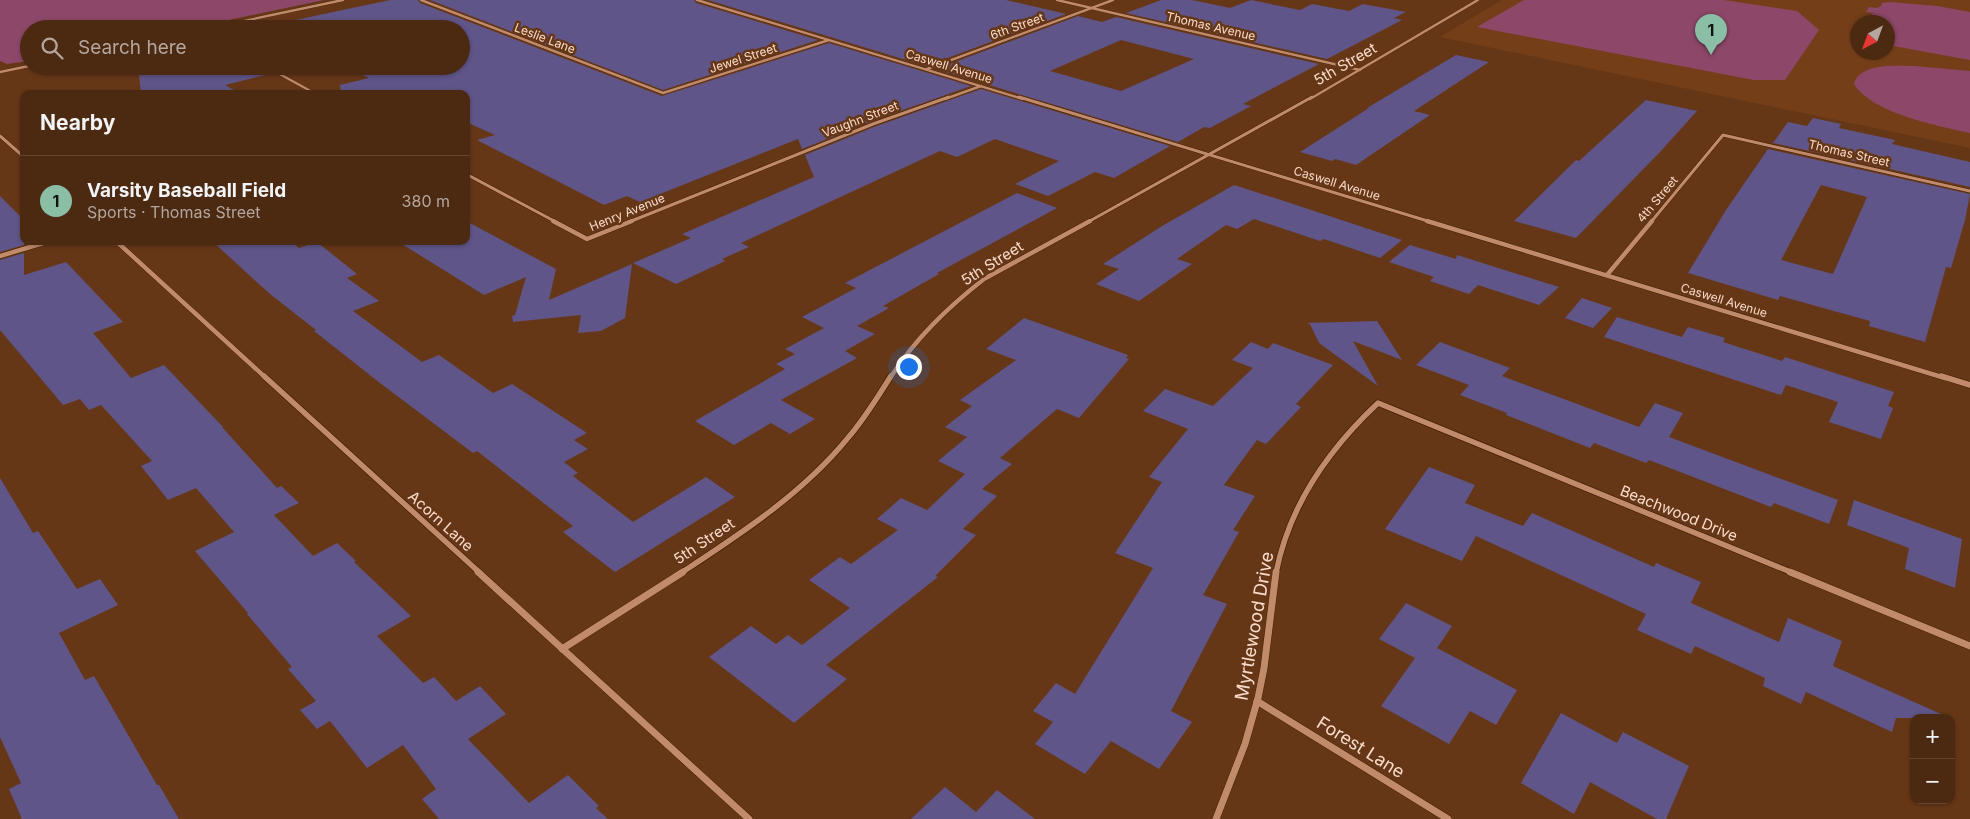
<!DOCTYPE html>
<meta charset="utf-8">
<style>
:root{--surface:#4c2911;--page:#53311a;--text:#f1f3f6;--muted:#b2a69f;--line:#634531;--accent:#8abfa5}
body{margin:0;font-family:Inter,sans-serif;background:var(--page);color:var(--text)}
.controls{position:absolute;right:15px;bottom:15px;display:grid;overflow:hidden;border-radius:10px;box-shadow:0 1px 4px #0004}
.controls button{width:45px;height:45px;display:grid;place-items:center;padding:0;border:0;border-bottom:1px solid var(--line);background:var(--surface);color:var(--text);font:25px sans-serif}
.compass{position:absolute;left:1850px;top:15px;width:45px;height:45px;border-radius:50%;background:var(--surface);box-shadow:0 1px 4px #0004;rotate:221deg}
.you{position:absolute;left:908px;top:366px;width:18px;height:18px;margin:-12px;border:4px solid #fff;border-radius:50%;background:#1a73e8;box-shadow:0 0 0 8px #1a73e833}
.badge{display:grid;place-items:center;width:32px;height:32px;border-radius:50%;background:var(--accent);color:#111;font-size:16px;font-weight:700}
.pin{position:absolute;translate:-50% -41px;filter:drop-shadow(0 1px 2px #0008)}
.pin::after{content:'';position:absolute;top:26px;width:18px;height:15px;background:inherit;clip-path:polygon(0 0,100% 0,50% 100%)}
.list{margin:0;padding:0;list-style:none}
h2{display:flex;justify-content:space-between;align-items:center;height:65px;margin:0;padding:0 20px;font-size:21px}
h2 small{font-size:16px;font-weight:400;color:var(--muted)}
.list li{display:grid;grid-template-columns:32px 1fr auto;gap:15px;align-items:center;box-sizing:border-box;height:90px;padding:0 20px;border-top:1px solid var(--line)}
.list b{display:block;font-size:19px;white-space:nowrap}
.list p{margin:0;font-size:16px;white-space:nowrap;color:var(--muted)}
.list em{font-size:16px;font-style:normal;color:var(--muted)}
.icon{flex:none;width:28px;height:28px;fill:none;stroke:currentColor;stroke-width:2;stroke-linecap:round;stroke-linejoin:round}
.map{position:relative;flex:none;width:1970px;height:819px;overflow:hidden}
.search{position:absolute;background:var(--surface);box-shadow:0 1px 4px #0004;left:20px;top:20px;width:450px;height:55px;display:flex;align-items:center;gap:12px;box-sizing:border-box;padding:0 18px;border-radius:28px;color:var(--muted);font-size:19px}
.panel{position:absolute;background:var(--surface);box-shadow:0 1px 4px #0004;left:20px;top:90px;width:450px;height:155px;border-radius:10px}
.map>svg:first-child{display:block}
</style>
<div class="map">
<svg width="1970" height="819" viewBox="0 0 1970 819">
<rect width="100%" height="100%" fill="#663717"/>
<path fill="#743e19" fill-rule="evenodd" d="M1502,0h468v148l-530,-111zM1858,22h30v30h-30z"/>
<g fill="#8d4869">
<polygon points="0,0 324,0 186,29 29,29 29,61 7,64 0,61"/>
<polygon points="1524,0 1724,0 1797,11 1819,30 1785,80 1754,80 1477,27"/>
<polygon points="1891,2 1937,6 1970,12 1970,60 1888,45 1888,22 1867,22 1873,13 1866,12 1869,7 1877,8 1881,6 1882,3"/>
<path d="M1915,66l55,5v62c-33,-7 -98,-20 -116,-49 6,-22 44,-18 61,-18z"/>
</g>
<g fill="#5f5588" fill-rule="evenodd">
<polygon points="390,0 418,0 420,3 662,96 829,43 971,86 872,121 802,149 798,139 640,202 627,196 604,205 477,140 495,135 466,122 466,94 341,94 340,85 369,78 345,66 461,66 461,29 253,29"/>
<polygon points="430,0 694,0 696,3 818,40 663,90"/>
<polygon points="708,0 1006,0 1066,14 926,66"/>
<polygon points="1161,0 1192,0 1230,8 1251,0 1300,10 1312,4 1349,11 1363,4 1406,12 1394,18 1402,20 1327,59 1126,13"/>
<path d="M1078,16l24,6 14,-5 203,47 -76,40 8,2 -41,22 -6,-1 -26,15 -242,-73zM1121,40l73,19 -73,32 -71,-20z"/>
<polygon points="1456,55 1489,62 1414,111 1430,115 1356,165 1335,159 1332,161 1300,152 1369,108 1367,108"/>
<polygon points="138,66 262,66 265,75 225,85 241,94 141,94"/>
<polygon points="981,89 1170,146 1114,178 1095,172 1048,196 1015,184 1059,161 995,139 957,157 940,151 741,243 749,247 722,259 725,261 676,284 633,263 691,238 682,234 814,177 805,155 874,127"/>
<polygon points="1646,100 1697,111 1660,152 1576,238 1514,221 1576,160 1579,161"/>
<polygon points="1813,118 1841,124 1839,128 1895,140 1892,144 1970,162 1970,187 1773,143 1788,122 1807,126"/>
<path d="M1768,149l202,45 -5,26 -14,48 -5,-1 -21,75 -56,-16 1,-5 -90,-25 -2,4 -90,-27 38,-63zM1821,185l46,12 -34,77 -52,-14z"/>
<polygon points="1234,185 1281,200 1402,240 1380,258 1324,239 1320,241 1254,219 1237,229 1226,225 1177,259 1192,264 1139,301 1096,284 1119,269 1103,264 1162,226"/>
<polygon points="1017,193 1057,208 937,273 939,274 883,306 889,308 857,326 875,334 845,351 857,358 781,400 815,419 790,434 771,423 734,445 695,421 785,369 776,364 795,354 785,349 824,328 802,317 856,288 845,283"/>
<polygon points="0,196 24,220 24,245 0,252"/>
<polygon points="466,221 556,269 549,300 632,264 625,318 601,331 578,333 581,315 513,322 512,316 515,315 526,277 484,295 397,241 466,241"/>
<polygon points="212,241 290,241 299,248 317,242 357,274 347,278 379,301 353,311 422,362 439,355 493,393 512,384 587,433 574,440 588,449 564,462 578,473 573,476 633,522 706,477 735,497 615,572 563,532 573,526 477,451 473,453 380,383 314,331 316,330 270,294"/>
<polygon points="1410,245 1456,259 1457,255 1559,287 1539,305 1478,285 1469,294 1430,281 1434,277 1389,262"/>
<polygon points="24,253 24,275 66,262 123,322 93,333 131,378 164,365 223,427 222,427 277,488 281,486 299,503 274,515 313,556 337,543 356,561 354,562 411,616 377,636 423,683 434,677 456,701 480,686 506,714 468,739 529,803 568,775 599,806 596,808 608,819 439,819 422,799 436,789 403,745 367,768 330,721 317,729 300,710 316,701 288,669 292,667 247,614 248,613 195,551 234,532 196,488 168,500 141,466 152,461 101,405 89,410 80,399 63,405 0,330 0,260"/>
<polygon points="1582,298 1612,308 1593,328 1565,318"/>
<polygon points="1617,317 1682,337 1688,327 1725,338 1723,342 1782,361 1785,357 1894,392 1888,406 1893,408 1881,439 1829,422 1838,402 1786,385 1781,395 1604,337"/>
<polygon points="1024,318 1128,355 1126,358 1129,359 1079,418 1057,409 1000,458 1012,464 982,489 997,496 963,529 976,535 935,576 938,577 826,665 847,679 794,723 709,657 751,626 776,644 788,635 802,645 850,608 809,580 840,557 851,564 898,530 877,519 901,498 927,510 965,474 938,461 967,437 945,427 972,406 960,400 1016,360 986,349"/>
<polygon points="1377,321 1402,360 1353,341 1378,386 1319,343 1310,324 1306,323"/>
<polygon points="1251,342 1268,349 1273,343 1333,365 1296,404 1301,407 1266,444 1257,440 1224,485 1255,496 1233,530 1239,532 1203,595 1227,604 1171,711 1192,722 1159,769 1111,741 1085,774 1035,744 1053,722 1033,711 1056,683 1075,694 1153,568 1115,553 1162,482 1149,477 1188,429 1143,411 1165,389 1213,406 1253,368 1232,360"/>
<polygon points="1440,342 1510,368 1502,376 1639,427 1655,403 1683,413 1669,437 1838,500 1829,524 1774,503 1771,507 1649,460 1646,463 1594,443 1590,448 1506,415 1507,413 1460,395 1469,385 1416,365"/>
<polygon points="1429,467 1475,485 1465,503 1523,526 1532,513 1654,567 1656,563 1701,582 1691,603 1779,642 1788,618 1842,641 1833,666 1950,718 1896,718 1892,732 1806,692 1801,704 1763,686 1765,678 1695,646 1691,654 1637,630 1646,614 1476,536 1462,561 1385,529"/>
<polygon points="0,478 33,533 38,531 77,589 100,579 118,605 59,633 85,680 94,676 157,785 159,785 179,819 22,819 9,789 21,783 0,737"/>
<polygon points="1854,500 1962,539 1955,588 1905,569 1909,548 1847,525"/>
<polygon points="1406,603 1452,626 1437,648 1517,690 1496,725 1470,711 1449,744 1381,706 1415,658 1379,639"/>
<polygon points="1561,713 1617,743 1623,732 1689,766 1666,819 1657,819 1590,782 1574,814 1521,783"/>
<polygon points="945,787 976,812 997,790 1035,819 911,819"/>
</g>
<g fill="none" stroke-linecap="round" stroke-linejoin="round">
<defs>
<g id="street-far4">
<polyline points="421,0 663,93 829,40"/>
<polyline points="697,0 1023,99"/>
<polyline points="1057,0 1360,70"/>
<polyline points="206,29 343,0"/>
<polyline points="265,66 316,94"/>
<polyline points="927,69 1113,0"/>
<polyline points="0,72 29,66"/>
<polyline points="945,99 981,86"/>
<polyline points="1310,99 1478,0"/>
</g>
<g id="street-far3">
<polyline points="1019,97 1431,222"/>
<polyline points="0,136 24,157"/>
<polyline points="466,174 556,222"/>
<polyline points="629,222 873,124 949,97"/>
<polyline points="1088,222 1312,97"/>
<polyline points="1651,222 1723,135 1970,191"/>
</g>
<g id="street-far2">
<polyline points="553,221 587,239 632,221"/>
<polyline points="1427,221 1945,378"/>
<polyline points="116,241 266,378"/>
<polyline points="0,256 50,241"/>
<polyline points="1607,275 1652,221"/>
<path d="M890,378c26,-40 57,-70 94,-99l106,-58"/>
</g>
<g id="street-far1">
<polyline points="264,376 480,573"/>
<polyline points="1941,376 1970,385"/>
<path d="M681,573c58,-38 121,-79 166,-134 17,-19 30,-41 44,-63"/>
<path d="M1276,573c13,-67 53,-124 102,-170l415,170"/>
</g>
<g id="street">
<polyline points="478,572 749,819"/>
<polyline points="1790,572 1970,646"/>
<polyline points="562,649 683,572"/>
<polyline points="1257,701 1448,819"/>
<polyline points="1216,819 1245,744 1258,698 1264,668 1276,572"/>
</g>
</defs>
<use href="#street-far4" stroke="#432008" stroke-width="3"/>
<use href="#street-far3" stroke="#432008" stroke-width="4"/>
<use href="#street-far2" stroke="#432008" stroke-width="5.5"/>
<use href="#street-far1" stroke="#432008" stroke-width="7"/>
<use href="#street" stroke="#432008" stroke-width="8"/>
<use href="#street-far4" stroke="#c18b6b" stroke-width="2.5"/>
<use href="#street-far3" stroke="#c18b6b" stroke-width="3"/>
<use href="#street-far2" stroke="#c18b6b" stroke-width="4.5"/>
<use href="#street-far1" stroke="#c18b6b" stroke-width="5.5"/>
<use href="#street" stroke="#c18b6b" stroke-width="7"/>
</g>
<g text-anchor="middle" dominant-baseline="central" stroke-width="5" stroke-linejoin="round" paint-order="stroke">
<g font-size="12" fill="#f9dbca" stroke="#663717">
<text transform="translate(1017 26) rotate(-20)">6th Street</text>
<text transform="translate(1211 26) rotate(13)">Thomas Avenue</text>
<text transform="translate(545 38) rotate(21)">Leslie Lane</text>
<text transform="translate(743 58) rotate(-18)">Jewel Street</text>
<text transform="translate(949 66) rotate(17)">Caswell Avenue</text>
<text transform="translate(860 119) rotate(-21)">Vaughn Street</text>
<text transform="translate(1849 153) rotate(13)">Thomas Street</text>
<text transform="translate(1337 183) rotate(17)">Caswell Avenue</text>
<text transform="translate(1657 199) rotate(-50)">4th Street</text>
<text transform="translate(627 212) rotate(-22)">Henry Avenue</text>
<text transform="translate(1724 300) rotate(17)">Caswell Avenue</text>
</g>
<g font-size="15" fill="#f9dbca" stroke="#663717">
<text transform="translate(1345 64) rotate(-30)">5th Street</text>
<text transform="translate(992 263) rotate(-32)">5th Street</text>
<text transform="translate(1679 513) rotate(22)">Beachwood Drive</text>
<text transform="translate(441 521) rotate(42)">Acorn Lane</text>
<text transform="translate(704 541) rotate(-34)">5th Street</text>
</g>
<g font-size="18" fill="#f9dbca" stroke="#663717">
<text transform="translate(1254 626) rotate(-80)">Myrtlewood Drive</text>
<text transform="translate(1361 747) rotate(32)">Forest Lane</text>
</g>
</g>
</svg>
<div class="controls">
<button>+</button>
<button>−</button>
</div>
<svg class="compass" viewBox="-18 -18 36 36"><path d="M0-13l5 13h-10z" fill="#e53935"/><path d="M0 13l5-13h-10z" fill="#b2a69f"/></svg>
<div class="you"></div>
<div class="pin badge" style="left:1711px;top:55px">1</div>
<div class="search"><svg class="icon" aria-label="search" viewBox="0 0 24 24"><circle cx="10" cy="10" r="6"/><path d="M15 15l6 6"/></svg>Search here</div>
<section class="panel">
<h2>Nearby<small></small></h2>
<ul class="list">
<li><span class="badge">1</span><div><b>Varsity Baseball Field</b><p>Sports · Thomas Street</p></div><em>380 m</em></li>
</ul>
</section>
</div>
